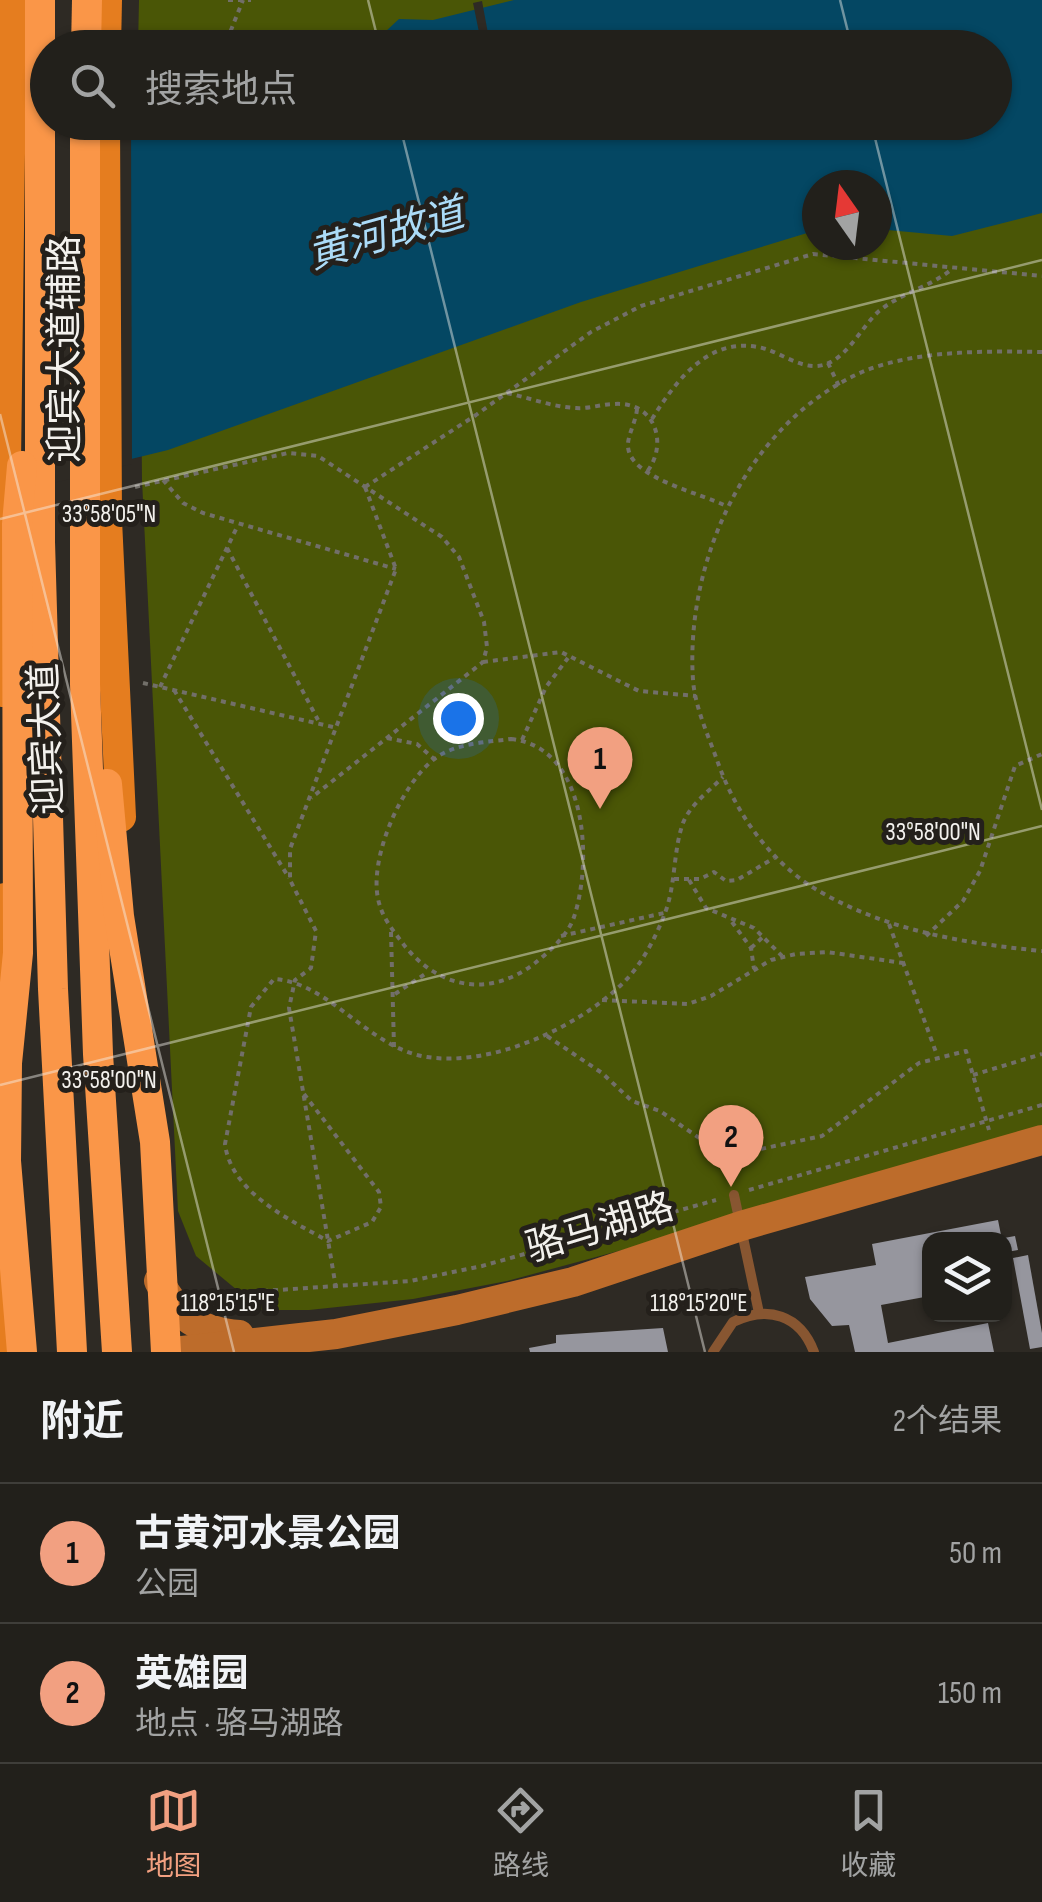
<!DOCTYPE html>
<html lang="zh">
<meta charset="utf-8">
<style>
:root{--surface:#22201b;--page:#2a2824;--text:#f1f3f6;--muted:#a2a3a3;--line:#3f3e3a;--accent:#f2a081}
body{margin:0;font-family:"Sofia Sans Condensed","Noto Sans SC",sans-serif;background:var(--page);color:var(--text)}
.controls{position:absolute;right:30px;bottom:30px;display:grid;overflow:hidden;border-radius:20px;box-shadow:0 2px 8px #0004}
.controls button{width:90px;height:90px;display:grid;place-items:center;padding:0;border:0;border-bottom:2px solid var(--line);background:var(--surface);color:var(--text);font:50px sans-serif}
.compass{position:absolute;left:802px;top:170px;width:90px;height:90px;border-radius:50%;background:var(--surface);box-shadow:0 2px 8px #0004;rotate:346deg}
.you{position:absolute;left:458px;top:718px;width:35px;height:35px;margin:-25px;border:8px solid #fff;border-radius:50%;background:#1a73e8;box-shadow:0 0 0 15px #1a73e833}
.badge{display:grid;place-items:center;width:65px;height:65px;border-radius:50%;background:var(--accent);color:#111;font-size:32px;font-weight:700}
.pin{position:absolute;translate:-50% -82px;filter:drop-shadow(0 2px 5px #0008)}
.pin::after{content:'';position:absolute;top:52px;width:35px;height:30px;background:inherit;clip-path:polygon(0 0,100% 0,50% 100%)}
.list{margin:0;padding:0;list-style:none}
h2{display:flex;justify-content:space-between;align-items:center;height:130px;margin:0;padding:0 40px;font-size:42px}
h2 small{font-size:32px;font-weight:400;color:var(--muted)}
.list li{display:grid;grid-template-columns:65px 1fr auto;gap:30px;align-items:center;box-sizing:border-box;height:140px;padding:0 40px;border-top:2px solid var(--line)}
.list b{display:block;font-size:38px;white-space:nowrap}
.list p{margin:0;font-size:32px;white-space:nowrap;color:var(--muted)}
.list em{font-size:32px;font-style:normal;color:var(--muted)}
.icon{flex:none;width:55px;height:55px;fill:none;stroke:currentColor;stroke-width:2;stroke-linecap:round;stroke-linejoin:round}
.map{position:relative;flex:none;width:1042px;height:1352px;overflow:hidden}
.search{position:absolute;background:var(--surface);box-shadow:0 2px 8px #0004;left:30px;right:30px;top:30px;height:110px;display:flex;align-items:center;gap:25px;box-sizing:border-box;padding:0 35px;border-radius:55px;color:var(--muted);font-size:38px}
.sheet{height:410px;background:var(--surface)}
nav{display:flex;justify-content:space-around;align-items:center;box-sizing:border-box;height:140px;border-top:2px solid var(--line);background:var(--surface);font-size:28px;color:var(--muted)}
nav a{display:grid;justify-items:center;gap:5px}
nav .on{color:var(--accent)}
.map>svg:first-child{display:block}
</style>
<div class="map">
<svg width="1042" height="1352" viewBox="0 0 1042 1352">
<rect width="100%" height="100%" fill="#2e2a24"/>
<path fill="#4a5606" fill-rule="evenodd" d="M139,0h903v1137l-535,144 -94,18 -104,11h-48l-65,-54 -18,-45 -36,-731 -3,-357 855,-1v-74h-856zM817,185h60v60h-60z"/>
<polygon fill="#044763" points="514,0 1042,0 1042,213 952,236 877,229 877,185 817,185 817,230 581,302 168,450 0,491 0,154 140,122 994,122 994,48 369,47 399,19 433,20"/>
<g fill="#2e2a24">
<polygon points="482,1 489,39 537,30 538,37 486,47 451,47 481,42 473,3"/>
<polygon points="117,122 131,123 132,464 0,496 0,149"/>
</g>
<g fill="#96969e">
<polygon points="998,1220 1002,1240 930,1240 930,1296 881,1305 888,1343 988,1323 994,1352 855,1352 849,1325 832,1326 810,1299 805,1277 876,1265 872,1244"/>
<polygon points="1015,1236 1018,1250 1007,1252 1012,1281 1004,1282 1004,1238"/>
<polygon points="1028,1255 1042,1333 1042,1347 1030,1349 1013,1258"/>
<polygon points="663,1328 668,1352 530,1352 529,1348 556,1343 556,1335"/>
</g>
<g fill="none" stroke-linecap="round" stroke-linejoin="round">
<g stroke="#726f69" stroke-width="4" stroke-dasharray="5 5" stroke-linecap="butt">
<polyline points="228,0 251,0"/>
<polyline points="207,48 229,35 243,0"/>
<path d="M1042,352c-57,-1 -127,-2 -180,20 -115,51 -177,189 -169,308 2,27 15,55 24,80 18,52 52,101 100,130 71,41 145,53 225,61"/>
<polyline points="828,363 839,386"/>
<path d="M507,393c23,5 45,14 69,15 13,1 25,-4 38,-4 42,-3 55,41 32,69"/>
<path d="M637,409c-1,13 -10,27 -9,38 3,32 74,46 100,60"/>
<path d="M652,419c25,-40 59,-86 114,-70 16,5 33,18 51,17 28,-2 43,-38 62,-55 22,-18 51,-24 73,-42"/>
<polyline points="163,480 183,503 203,513 396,569"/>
<polyline points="135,487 288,453 318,456 442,537 459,557 484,622 487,647 483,662 311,798"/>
<polyline points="365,487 476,415 591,332 641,306 813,254 1042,276"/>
<polyline points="227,548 318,720"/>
<polyline points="483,662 561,652 639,691 696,696"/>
<polyline points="143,683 333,727"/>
<polyline points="160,687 238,525"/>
<polyline points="174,690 289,878"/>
<polyline points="387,738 417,744 434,759"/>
<path d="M511,739c76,8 82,121 63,178 -6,18 -24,34 -39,46 -45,35 -96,26 -131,-18 -9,-12 -20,-25 -24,-39 -15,-42 22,-125 57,-149 21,-14 50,-15 74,-18z"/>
<polyline points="522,740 546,687 568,658"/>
<polyline points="674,879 700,879 714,872 726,881 737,880 774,858"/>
<polyline points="689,880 706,908 754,928 782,956"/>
<polyline points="732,922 751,948 754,969"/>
<polyline points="889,924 937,1055"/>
<polyline points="391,932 394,1047"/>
<polyline points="561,936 664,913"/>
<polyline points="926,936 963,901 980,871 1015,766 1042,754"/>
<polyline points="751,948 764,936"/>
<polyline points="395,994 428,972"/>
<polyline points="602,1000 688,1004 711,996 771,960 796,954 827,952 903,963"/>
<polyline points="547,1036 602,1073 632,1101 660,1111 708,1144 742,1153 822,1136 919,1063 966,1051 989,1130"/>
<polyline points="973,1075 1042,1054"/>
<path d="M304,1094l75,98 2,15 -9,15 -44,19c-40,-22 -97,-49 -103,-97l26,-137 23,-28c57,4 94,69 153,78 64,10 150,-29 195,-73 19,-18 34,-47 43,-71 11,-29 8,-62 18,-90 7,-18 26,-32 40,-46"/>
<polyline points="723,1150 730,1180"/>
<polyline points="749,1190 1042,1105"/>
<polyline points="336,1288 289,1008 295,980 311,968 316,931 290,880 290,849 396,569 365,487"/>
<polyline points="263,1291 410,1281 482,1266 716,1200"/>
</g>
<g stroke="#885631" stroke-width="10">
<polyline points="734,1195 759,1313"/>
<path d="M713,1352l20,-30c35,-17 67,-7 81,30"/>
</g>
<g stroke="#bd6c2b" stroke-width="30">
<path d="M159,1281c19,37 40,50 80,54"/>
<polyline points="173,1352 336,1334 457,1310 573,1282 741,1226 1042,1140"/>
</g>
<g stroke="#e57d1f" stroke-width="30">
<polyline points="106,48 107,0"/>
<polyline points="105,122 107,520 121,817"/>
<polyline points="3,692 12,0"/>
<polyline points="0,997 5,898"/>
<polyline points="1,1253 3,1352"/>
</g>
<g stroke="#fa9648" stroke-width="30">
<polyline points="40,0 40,542 53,989 72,1352"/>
<polyline points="86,48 87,0"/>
<polyline points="85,122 85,684 98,1054 117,1352"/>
<polyline points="107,784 119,916 155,1142 166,1352"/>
<polyline points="22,1352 6,1161 7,1063 18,953 17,524 22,466"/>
</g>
</g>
<path fill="none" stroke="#f3f1ed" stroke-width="2.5" stroke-opacity="0.45" d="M368,0l12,48M840,0l12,48M399,122l306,1230M871,122l171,688M0,414l234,938M0,519l1042,-259M0,1085l1042,-259"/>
<g text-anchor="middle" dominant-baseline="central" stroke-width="10" stroke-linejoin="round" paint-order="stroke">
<g font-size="38" fill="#f3f1ed" stroke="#24201b">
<text transform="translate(65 349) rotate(-90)">迎宾大道辅路</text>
<text transform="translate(47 739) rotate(-92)">迎宾大道</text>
<text transform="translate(600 1228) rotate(-17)">骆马湖路</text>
</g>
<g font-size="40" font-style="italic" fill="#abdbf7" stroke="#24201b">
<text transform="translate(386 235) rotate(-16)">黄河故道</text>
</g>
</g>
<g font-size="25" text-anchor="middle" fill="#f3f1ed" stroke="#24201b" stroke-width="10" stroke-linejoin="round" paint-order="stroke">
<text x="109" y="522">33°58'05"N</text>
<text x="933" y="840">33°58'00"N</text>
<text x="109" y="1088">33°58'00"N</text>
<text x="228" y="1311">118°15'15"E</text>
<text x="699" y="1311">118°15'20"E</text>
</g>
</svg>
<div class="controls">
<button><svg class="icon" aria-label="layers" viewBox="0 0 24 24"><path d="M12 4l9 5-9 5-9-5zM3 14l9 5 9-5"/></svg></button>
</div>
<svg class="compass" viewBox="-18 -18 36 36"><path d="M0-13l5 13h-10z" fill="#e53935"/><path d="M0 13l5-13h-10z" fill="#a2a3a3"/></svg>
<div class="you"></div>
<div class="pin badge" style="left:600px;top:809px">1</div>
<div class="pin badge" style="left:731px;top:1187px">2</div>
<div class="search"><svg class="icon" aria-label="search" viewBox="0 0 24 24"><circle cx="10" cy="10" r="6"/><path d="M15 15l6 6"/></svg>搜索地点</div>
</div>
<section class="sheet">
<h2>附近<small>2个结果</small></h2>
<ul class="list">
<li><span class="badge">1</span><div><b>古黄河水景公园</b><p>公园</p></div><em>50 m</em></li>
<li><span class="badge">2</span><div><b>英雄园</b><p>地点 · 骆马湖路</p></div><em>150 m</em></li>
</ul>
</section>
<nav>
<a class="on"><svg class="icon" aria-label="map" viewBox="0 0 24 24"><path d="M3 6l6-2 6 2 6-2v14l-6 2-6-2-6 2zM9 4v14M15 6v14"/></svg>地图</a>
<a><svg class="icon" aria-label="directions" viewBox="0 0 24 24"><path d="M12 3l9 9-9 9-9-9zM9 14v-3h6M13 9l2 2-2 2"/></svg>路线</a>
<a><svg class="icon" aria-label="saved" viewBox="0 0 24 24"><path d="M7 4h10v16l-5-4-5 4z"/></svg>收藏</a>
</nav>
